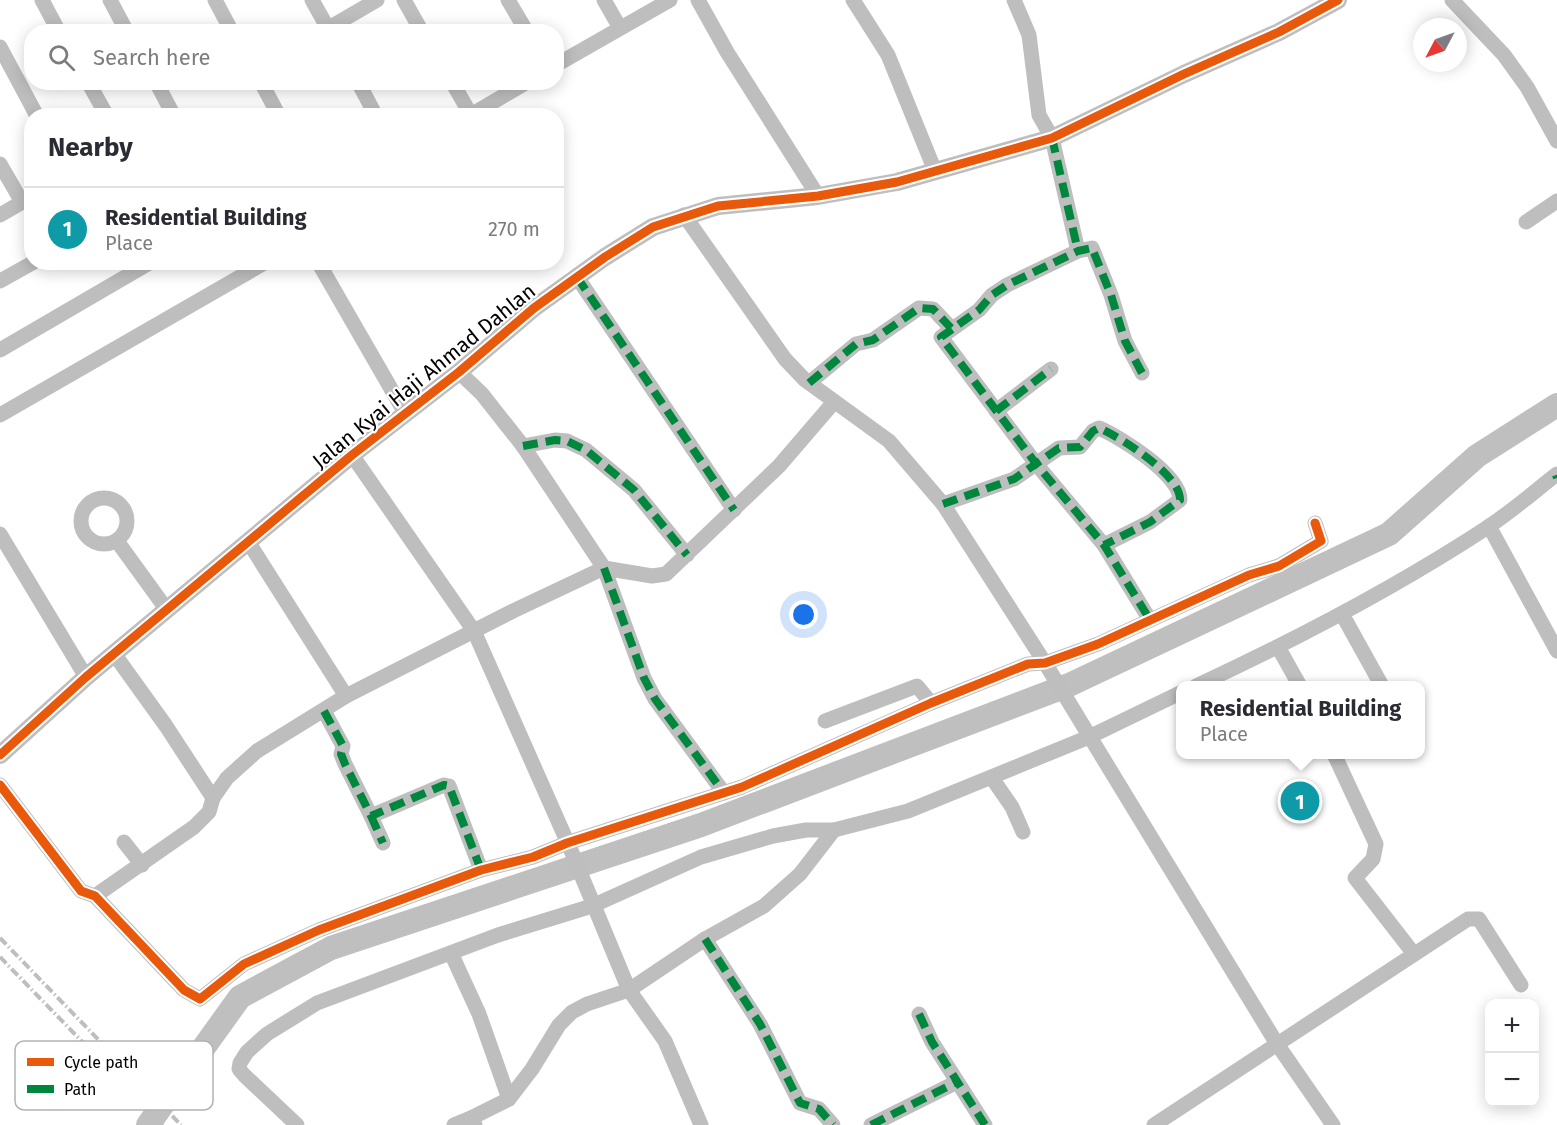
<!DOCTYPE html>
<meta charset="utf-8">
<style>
:root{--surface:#fff;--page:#f2f2f3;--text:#2b2b33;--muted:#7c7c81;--line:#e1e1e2;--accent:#595959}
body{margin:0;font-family:"Fira Sans",sans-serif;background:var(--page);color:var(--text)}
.controls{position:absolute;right:18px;bottom:18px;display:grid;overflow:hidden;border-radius:12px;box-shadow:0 3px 15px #0003}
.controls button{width:54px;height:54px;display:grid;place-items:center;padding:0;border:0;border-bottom:2px solid var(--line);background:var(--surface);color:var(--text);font:30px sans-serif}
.compass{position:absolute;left:1413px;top:18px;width:54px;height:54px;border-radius:50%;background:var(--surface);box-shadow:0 3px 15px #0003;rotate:229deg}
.you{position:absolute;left:804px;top:615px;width:21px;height:21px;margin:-15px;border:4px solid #fff;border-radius:50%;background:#1a73e8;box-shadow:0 0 0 9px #1a73e833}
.badge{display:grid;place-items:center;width:39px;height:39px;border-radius:50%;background:var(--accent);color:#fff;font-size:20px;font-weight:700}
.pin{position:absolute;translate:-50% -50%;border:3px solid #fff;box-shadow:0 2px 6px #0006}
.popup{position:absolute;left:1176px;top:681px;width:249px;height:78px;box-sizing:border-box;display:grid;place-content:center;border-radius:12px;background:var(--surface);filter:drop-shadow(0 2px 4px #0005);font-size:20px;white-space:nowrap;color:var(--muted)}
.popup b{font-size:22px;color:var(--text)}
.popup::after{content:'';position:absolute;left:50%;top:100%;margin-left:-12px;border:12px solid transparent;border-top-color:var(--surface)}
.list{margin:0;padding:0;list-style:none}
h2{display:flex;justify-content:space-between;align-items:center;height:78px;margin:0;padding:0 24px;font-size:26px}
h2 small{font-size:20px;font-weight:400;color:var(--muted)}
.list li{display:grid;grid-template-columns:39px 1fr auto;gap:18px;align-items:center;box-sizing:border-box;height:84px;padding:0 24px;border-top:2px solid var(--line)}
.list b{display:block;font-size:22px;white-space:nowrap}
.list p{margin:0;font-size:20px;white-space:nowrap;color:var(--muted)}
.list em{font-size:20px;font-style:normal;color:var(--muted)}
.icon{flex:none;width:33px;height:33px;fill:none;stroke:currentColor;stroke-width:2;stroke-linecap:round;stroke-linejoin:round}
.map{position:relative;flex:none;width:1557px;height:1125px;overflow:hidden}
.search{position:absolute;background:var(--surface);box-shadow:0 3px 15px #0003;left:24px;top:24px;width:540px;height:66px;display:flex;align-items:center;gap:15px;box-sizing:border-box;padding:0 21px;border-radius:24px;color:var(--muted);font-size:22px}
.panel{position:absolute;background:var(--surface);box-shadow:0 3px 15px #0003;left:24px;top:108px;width:540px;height:162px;border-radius:24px}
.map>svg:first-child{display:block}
</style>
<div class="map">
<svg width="1557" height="1125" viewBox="0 0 1557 1125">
<rect width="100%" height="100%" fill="#fff"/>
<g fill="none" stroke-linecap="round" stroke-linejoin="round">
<polyline stroke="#bfbfbf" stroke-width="24" points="148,1125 240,997 331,948 701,825 1069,685 1389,534 1477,456 1557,405"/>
<g stroke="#bebebe" stroke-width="15">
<polyline points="42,0 59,32"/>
<polyline points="110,0 127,32"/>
<polyline points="215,0 232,32"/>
<polyline points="312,0 330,32"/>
<polyline points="404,0 422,32"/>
<polyline points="508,0 527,32"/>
<polyline points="604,0 620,28"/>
<polyline points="698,0 727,52 818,196"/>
<polyline points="853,0 888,55 935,171"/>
<polyline points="1014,0 1029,35 1039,115 1052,138 1078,251"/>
<polyline points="1452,0 1504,55 1527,87 1557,141"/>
<polyline points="322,32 377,0"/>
<polyline points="0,47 37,116"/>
<polyline points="556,65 670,0"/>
<polyline points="88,82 107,116"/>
<polyline points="156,82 174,116"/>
<polyline points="261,82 279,116"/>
<polyline points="358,82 376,116"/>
<polyline points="452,82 471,115 527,82"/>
<polyline points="0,164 22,202"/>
<polyline points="0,215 31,197"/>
<polyline points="684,215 785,359 805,380 889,441 943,504 1045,663 1277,1044 1333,1125"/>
<polyline points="1526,222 1557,201"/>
<polyline points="318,262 405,413"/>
<polyline points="577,277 734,510"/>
<polyline points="0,281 34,262"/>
<polyline points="0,350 151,262"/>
<polyline points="1142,373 1125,341 1111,295 1092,248 1078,251 1007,285 992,295 979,310 941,337 1037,465 1104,545 1150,620"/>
<polyline points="809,383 856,344 873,340 919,308 933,309 951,328"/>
<polyline points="996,411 1051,369"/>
<polyline points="0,415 266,262"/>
<polyline points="523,446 555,440 567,441 586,450 634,490 687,555"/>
<polyline points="352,455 474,631 570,848 629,990 665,1041 701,1125"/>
<circle cx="104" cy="521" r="23"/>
<path d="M943,504l71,-25 45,-31 21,-1 13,-16 6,-3c21,9 82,47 81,72l-30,22 -46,23"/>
<polyline points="1489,526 1557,651"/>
<polyline points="0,534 86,677"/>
<polyline points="117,541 167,610"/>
<polyline points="1342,614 1382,686"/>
<polyline points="1278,647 1300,686"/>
<polyline points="115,655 166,726 213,798"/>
<path d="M1196,686c101,-47 199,-98 292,-159 24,-16 46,-35 69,-53"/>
<polyline points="346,696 513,611 604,568 523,446 482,394 459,372"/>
<polyline points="324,711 343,746 341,754 345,764 371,816 444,785 449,786 481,870"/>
<polyline points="825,721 917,686 931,703"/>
<polyline points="1334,754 1376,844 1373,859 1355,878 1414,954"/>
<polyline points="992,778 1012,807 1023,832"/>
<polyline points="0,785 81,891 95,896 184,990 200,999 244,964 319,930 481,870 533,857 567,843 742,787 931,703 1028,664 1045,663 1098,644 1249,575 1279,566 1321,541 1315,523"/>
<polyline points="724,793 655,699 644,678 604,568 652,576 666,574 779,466 834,402"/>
<polyline points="371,816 383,843"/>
<polyline points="124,842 142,865"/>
<polyline points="95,896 194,827 209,812 213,798 227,778 257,751 346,696 249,543"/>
<polyline points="705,939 760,1024 800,1103 819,1109 833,1125"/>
<polyline points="451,953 479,1014 509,1099"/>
<polyline points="919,1014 932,1042 985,1125"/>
<polyline points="297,1125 244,1075 239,1069 240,1063 247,1052 267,1034 317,1003 498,935 592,906 701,857 773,836 806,830 834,830 908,811 1089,737 1180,693"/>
<polyline points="454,1125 471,1118"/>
<polyline points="475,1125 471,1118 509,1099 532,1069 559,1025 572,1012 587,1004 629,990 705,939 764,906 800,874 834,830"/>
<polyline points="871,1125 957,1082"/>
<polyline points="1154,1125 1468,919 1479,919 1521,985"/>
</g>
<polyline stroke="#bebebe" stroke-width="18" points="0,755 86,677 352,455 459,372 534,308 605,257 653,227 718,206 818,196 897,182 1052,138 1184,74 1279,32 1338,0"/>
<g stroke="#bebebe" stroke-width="4" stroke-dasharray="9 3 1.5 3" stroke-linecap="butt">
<polyline points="0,938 181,1125"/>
<polyline points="0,957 163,1125"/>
</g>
<g stroke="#00873e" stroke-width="8" stroke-dasharray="15 8" stroke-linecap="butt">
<polyline points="1052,138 1078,251"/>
<polyline points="577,277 734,510"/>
<polyline points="1142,373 1125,341 1111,295 1092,248 1078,251 1007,285 992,295 979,310 941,337 1037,465 1104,545 1150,620"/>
<polyline points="809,383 856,344 873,340 919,308 933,309 951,328"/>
<polyline points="996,411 1051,369"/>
<polyline points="523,446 555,440 567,441 586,450 634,490 687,555"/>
<polyline points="1556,475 1557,478"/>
<path d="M943,504l71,-25 45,-31 21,-1 13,-16 6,-3c21,9 82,47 81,72l-30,22 -46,23"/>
<polyline points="604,568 644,678 655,699 724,793"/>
<polyline points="324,711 343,746 341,754 345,764 371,816 444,785 449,786 481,870"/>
<polyline points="371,816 383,843"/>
<polyline points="705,939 760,1024 800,1103 819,1109 833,1125"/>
<polyline points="919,1014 932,1042 985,1125"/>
<polyline points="871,1125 957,1082"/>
</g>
<defs>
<g id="cycleway">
<polyline points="0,755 86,677 352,455 459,372 534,308 605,257 653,227 718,206 818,196 897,182 1052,138 1184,74 1279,32 1338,0"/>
<polyline points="0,785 81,891 95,896 184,990 200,999 244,964 319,930 481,870 533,857 567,843 742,787 931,703 1028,664 1045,663 1098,644 1249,575 1279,566 1321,541 1315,523"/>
</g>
</defs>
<use href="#cycleway" stroke="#fff" stroke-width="13"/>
<use href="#cycleway" stroke="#e8590c" stroke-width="9"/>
</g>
<g text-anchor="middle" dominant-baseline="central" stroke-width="4.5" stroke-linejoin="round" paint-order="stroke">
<g font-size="21" fill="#000" stroke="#fff">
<text transform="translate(424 376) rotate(-39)">Jalan Kyai Haji Ahmad Dahlan</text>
</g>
</g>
<rect x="15" y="1041" width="198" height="69" rx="9" fill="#fff" stroke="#b2b2b2" stroke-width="1.5"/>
<rect x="27" y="1058" width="27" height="8" fill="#e8590c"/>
<rect x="27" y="1085" width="27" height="8" fill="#00873e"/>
<g font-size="16" fill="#000">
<text x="64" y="1068">Cycle path</text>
<text x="64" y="1095">Path</text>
</g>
</svg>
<div class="controls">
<button>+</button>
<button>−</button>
</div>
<svg class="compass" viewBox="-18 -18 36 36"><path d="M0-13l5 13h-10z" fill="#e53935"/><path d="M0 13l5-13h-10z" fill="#7c7c81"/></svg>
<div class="you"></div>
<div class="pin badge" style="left:1300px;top:801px;background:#0f9aa8">1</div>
<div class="popup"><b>Residential Building</b>Place</div>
<div class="search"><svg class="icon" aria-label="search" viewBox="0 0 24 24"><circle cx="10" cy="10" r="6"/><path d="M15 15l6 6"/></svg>Search here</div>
<section class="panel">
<h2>Nearby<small></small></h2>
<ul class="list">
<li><span class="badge" style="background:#0f9aa8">1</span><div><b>Residential Building</b><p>Place</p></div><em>270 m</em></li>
</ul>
</section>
</div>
